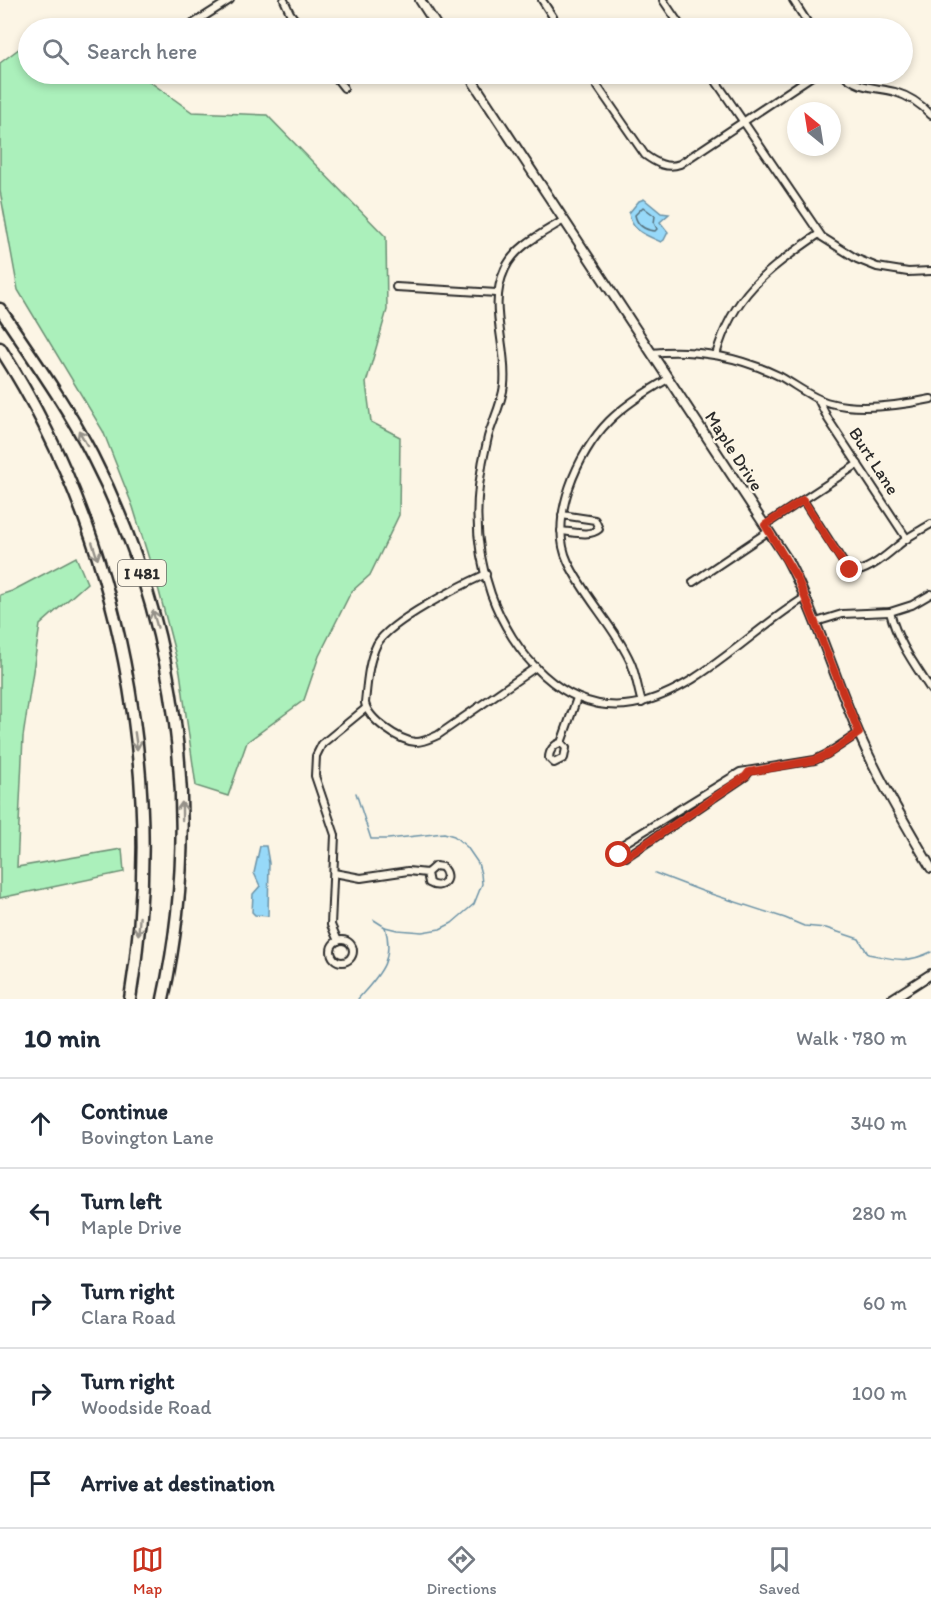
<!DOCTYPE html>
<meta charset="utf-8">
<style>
:root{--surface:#fff;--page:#f6f6f7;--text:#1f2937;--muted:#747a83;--line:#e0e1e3;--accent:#c8321e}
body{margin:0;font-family:Itim,sans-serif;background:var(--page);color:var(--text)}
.compass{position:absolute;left:787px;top:102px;width:54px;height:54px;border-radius:50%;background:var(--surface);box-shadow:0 3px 9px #0003;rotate:330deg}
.stop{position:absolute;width:18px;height:18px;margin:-14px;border:4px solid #c8321e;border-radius:50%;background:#fff}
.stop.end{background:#c8321e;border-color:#fff;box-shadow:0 2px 6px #0008}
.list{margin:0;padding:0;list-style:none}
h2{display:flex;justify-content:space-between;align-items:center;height:78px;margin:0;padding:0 24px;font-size:26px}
h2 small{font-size:20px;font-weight:400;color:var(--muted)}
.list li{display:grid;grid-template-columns:39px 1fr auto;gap:18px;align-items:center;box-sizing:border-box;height:90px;padding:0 24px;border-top:2px solid var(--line)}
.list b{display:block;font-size:22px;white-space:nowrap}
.list p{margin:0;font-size:20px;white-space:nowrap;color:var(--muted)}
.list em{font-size:20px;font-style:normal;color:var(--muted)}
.icon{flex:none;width:33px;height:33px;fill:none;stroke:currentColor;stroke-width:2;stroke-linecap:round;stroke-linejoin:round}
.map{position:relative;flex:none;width:931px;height:999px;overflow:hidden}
.search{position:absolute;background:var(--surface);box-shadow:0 3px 9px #0003;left:18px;right:18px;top:18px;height:66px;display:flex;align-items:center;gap:15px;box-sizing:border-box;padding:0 21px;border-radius:33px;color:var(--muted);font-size:22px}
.sheet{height:528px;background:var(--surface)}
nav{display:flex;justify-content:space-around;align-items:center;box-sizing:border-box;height:84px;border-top:2px solid var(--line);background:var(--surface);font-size:16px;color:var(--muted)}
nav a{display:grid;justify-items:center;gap:3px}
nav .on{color:var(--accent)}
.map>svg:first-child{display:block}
</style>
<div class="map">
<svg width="931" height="999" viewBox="0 0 931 999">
<rect width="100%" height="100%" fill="#fcf5e5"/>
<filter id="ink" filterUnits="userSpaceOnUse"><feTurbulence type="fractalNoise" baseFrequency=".0167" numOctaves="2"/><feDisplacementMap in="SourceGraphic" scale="12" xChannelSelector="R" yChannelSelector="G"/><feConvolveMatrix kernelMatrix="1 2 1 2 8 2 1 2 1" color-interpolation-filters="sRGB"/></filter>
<g filter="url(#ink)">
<g fill="#abf0bb" stroke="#6b8e73" stroke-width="1.5">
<polygon points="28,42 28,74 139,74 192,112 267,115 386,237 387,310 366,383 371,422 400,437 399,515 370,575 351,592 319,656 304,700 247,742 228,796 196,786 180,672 159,591 133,507 103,431 18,290 0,191 0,63"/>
<polygon points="76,557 87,583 40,625 23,737 17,867 122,849 124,872 0,898 0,595 12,591"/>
</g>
<g fill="#97d9f9" stroke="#6c93a7" stroke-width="1.5">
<path d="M644,199l17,14 8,1 -9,8 8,10 -4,8 -3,2c-15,-7 -30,-11 -32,-29l10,-12z"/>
<polygon points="260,846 266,846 269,863 268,916 255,915 252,912 253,894 260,886 254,873"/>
</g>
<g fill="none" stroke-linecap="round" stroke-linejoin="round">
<path stroke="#56717d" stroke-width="1.5" d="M643,207l12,9 -1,7 3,6 -2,2c-10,-1 -18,-6 -20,-16z"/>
<g stroke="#6c93a7" stroke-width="1.5">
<polyline points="356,793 371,839 388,839 444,833 454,836 467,847 478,863 481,874 482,884 474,904 452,923 440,929 422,932 397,930 385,927"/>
<path d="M655,873l47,18 83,27 19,8 22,2 33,11 9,15c26,5 38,10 63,-2"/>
<path d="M358,999c21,-24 37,-38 27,-72l-11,-7"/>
</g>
<defs>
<g id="minor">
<polyline points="284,0 290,13 301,28"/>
<polyline points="542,0 560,28"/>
<polyline points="663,0 682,28"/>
<polyline points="793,0 811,28"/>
<polyline points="186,28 230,0"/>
<polyline points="333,74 344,88"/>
<path d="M589,74l56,81c11,8 22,14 35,9l135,-90"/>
<polyline points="711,74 822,237 857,259 877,267 908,272 931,271"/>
<path d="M843,74c15,15 33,13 52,18 14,4 26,12 36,23"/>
<path d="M564,220c-21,13 -49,26 -59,49 -18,38 3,76 -1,116 -2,18 -11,35 -16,52 -4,16 -7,32 -9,49 -4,36 0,74 12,108 21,58 73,122 142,110 63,-11 119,-75 173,-107"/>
<polyline points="396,287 497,293"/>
<path d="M651,353c44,-5 90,4 130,24 16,9 32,22 49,26 29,8 72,2 101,-4"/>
<path d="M716,355c17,-62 53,-86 103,-121"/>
<polyline points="818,399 828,419 907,539"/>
<path d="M803,500l42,65 11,7c19,-5 35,-21 50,-33 7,-5 17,-10 25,-15"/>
<polyline points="765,525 858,464"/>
<path d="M561,531c12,1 29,6 38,-2l-4,-9 -33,-5"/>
<path d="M486,574c-26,12 -96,47 -109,70 -9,18 -10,40 -12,59 3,16 34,38 51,39 8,0 15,-4 22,-7l98,-68"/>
<polyline points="693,582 769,531"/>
<path d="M890,612c7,29 25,53 41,78"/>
<polyline points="816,622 842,614 890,612 912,605 931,594"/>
<path d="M642,703c-4,-13 -6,-28 -11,-40 -16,-36 -46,-65 -63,-101 -20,-43 10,-110 41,-141 17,-17 38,-30 59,-42"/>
<path d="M561,743l5,5 -2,10 -10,5 -5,-5c0,-7 5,-14 12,-15z"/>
<polyline points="561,743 577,698"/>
<polyline points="749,772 746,776 626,857 619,855 618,850 620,846 740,772 815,760 827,754 859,733"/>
<path d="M334,873l27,5 47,-7 19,2 2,10c13,8 24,-5 13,-16l-7,-1 -8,7"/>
<circle cx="342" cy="951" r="11"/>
<polyline points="338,941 331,925 335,835 315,776 316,756 322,744 366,708"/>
</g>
<g id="tertiary">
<polyline points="420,0 438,28"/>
<path d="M468,74l319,485c29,56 47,117 72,175 20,46 47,91 72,134"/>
<polyline points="892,999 931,974"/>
</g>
<g id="motorway">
<path d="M0,309c32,48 66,95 92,146 86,167 111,361 71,544"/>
<path d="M0,348c121,189 167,430 130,651"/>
</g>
</defs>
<use href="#minor" stroke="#2b2b2b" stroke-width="10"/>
<use href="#tertiary" stroke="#2b2b2b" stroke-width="12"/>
<use href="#motorway" stroke="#2b2b2b" stroke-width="15"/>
<use href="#minor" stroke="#fcf5e5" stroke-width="6"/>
<use href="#tertiary" stroke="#fcf5e5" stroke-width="8"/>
<use href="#motorway" stroke="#fcf5e5" stroke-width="10"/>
</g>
<defs><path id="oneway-shaft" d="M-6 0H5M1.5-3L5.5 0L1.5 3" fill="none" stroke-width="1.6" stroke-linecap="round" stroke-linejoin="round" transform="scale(1.5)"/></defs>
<g stroke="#949088">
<use href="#oneway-shaft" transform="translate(83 438) rotate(-119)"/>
<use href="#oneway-shaft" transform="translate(95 551) rotate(72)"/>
<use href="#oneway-shaft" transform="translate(155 619) rotate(-106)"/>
<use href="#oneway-shaft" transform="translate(136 741) rotate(82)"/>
<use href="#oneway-shaft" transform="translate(182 811) rotate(-91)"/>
<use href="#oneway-shaft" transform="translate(139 926) rotate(94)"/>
</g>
</g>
<g fill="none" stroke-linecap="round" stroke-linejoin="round" filter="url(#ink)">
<polyline stroke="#c8321e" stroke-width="8" points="619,855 626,857 746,776 749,772 815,760 828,754 859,733 798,580 765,525 803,500 845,566 850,570"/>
</g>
<g text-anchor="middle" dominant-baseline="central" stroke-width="4.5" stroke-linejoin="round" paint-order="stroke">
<rect fill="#fcf5e5" stroke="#6a6863" stroke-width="1.5" x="118" y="560" width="48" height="26" rx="4.5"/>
<g font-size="16" font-weight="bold" fill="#2b2b2b">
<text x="142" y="573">I 481</text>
</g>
<g font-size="18" fill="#2b2b2b" stroke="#fcf5e5">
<text transform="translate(734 451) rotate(57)">Maple Drive</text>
<text transform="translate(874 461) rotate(57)">Burt Lane</text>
</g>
</g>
</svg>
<svg class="compass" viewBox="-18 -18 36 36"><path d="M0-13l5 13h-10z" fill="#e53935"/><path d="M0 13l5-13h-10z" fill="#747a83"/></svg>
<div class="stop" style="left:619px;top:855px"></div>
<div class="stop end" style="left:850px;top:570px"></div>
<div class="search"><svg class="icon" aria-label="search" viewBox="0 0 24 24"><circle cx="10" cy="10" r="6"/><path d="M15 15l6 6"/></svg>Search here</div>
</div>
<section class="sheet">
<h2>10 min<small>Walk · 780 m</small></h2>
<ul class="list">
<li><svg class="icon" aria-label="ahead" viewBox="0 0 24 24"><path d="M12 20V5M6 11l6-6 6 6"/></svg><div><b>Continue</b><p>Bovington Lane</p></div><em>340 m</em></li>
<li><svg class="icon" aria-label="left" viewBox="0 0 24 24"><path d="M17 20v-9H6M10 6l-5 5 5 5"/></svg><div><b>Turn left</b><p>Maple Drive</p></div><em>280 m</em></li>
<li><svg class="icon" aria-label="right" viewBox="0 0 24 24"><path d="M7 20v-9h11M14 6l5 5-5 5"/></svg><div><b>Turn right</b><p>Clara Road</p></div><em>60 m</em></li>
<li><svg class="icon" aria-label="right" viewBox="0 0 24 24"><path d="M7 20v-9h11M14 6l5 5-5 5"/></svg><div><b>Turn right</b><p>Woodside Road</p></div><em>100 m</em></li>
<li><svg class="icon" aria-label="arrive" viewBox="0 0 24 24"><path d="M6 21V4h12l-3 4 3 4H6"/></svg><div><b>Arrive at destination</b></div></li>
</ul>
</section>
<nav>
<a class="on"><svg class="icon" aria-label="map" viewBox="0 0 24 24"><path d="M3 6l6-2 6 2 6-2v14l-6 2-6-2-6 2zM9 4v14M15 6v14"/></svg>Map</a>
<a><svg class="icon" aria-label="directions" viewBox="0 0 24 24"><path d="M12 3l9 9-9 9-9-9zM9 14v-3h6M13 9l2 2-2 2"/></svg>Directions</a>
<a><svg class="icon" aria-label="saved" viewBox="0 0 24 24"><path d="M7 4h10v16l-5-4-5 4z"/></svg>Saved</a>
</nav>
